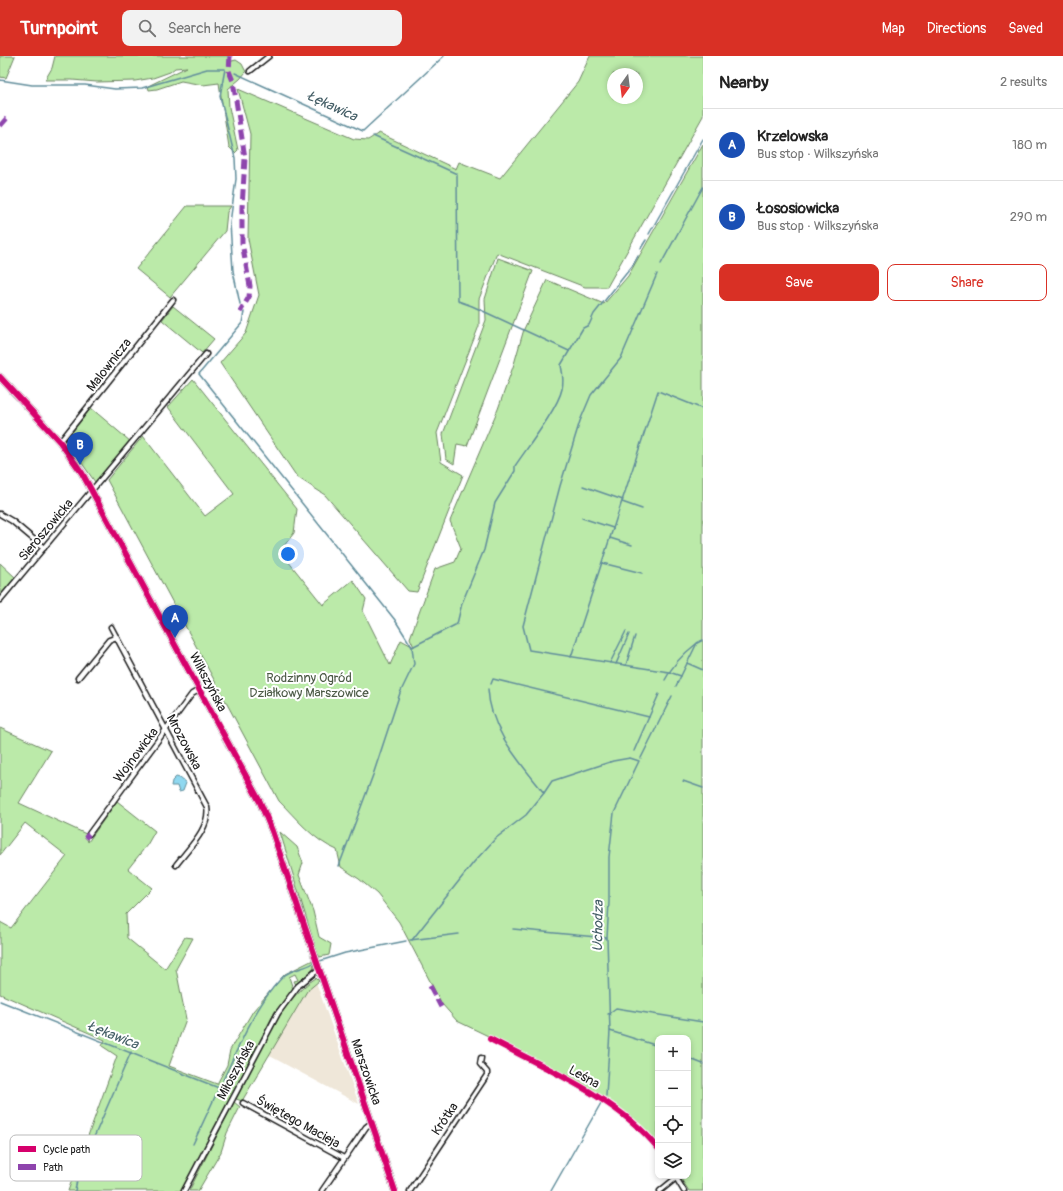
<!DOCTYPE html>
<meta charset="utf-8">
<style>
:root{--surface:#fff;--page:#f2f2f2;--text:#222;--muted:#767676;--line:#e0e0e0;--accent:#d93025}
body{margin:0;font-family:Pangolin,sans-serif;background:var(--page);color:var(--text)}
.controls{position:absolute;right:12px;bottom:12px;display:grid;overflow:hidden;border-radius:8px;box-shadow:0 2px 6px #0003}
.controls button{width:36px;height:36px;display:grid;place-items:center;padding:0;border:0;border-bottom:1px solid var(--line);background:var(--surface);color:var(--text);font:20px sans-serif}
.compass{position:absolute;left:607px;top:12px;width:36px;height:36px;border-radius:50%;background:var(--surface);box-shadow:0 2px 6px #0003;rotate:194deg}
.you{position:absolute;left:288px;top:498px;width:14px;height:14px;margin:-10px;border:3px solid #fff;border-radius:50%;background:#1a73e8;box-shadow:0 0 0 6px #1a73e833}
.badge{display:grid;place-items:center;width:26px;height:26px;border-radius:50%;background:var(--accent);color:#fff;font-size:13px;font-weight:700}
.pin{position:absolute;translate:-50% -33px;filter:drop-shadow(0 1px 2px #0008)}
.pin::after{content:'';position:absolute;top:21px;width:14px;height:12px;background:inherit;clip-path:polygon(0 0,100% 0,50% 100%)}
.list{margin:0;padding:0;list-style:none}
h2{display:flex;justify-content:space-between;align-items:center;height:52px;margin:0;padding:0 16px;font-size:17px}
h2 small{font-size:13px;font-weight:400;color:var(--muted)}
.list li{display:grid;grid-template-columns:26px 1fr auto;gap:12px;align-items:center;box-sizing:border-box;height:72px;padding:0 16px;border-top:1px solid var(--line)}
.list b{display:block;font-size:15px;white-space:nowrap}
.list p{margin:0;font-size:13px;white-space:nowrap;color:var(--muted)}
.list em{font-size:13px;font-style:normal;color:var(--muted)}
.actions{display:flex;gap:8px;padding:12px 16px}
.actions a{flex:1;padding:9px 0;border:1px solid var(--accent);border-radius:8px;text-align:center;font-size:14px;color:var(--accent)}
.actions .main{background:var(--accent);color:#fff}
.icon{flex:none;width:22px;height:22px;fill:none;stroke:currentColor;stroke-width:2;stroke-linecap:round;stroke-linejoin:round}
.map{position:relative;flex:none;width:703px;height:1135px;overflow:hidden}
header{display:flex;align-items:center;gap:24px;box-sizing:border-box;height:56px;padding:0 20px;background:var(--accent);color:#fff}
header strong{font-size:19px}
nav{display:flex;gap:22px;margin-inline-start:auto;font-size:14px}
.search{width:280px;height:36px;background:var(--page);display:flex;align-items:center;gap:10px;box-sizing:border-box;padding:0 14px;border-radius:8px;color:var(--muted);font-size:15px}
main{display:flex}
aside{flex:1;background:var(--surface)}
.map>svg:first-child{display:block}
</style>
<header>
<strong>Turnpoint</strong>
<div class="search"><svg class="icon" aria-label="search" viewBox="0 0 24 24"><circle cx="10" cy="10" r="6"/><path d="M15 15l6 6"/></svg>Search here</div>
<nav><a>Map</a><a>Directions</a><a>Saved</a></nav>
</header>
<main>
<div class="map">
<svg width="703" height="1135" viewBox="0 0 703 1135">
<rect width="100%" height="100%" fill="#fff"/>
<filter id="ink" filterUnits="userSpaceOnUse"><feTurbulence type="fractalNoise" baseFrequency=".025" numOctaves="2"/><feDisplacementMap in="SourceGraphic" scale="8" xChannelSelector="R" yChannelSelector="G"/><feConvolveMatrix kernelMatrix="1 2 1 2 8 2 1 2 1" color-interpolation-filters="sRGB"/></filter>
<g filter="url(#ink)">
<polygon fill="#efe7d9" points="316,926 359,1048 268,999 307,935"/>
<g fill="#bbeaa9" stroke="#6c8362" fill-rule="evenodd">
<polygon points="0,0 15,0 6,22 0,21"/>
<polygon points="55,0 229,0 228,6 236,4 242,8 246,16 240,23 228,33 229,51 238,94 235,97 229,91 219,27 203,29 181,25 157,33 149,34 148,30 187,11 175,12 170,16 153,22 135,25 97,26 72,24 45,24 52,12"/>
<path d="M590,0h113v60l-96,171h-22l-88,-34 -18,46v27l-42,107 4,29 22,13 -46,117 -9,-1 -83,-96 -28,-18 -77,-114 26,-30 13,-38 -11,-56 2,-105 -12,-45 116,50 14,1 11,-7 77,36 3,-7 41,16 78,-96zM613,18h24v24h-24z"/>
<path d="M703,88v1047h-14l-10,-15h9v-138h-30v106l-27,-28 -29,-20 -93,-50 -52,-25 -15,-17 -43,-82 -22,-28 -18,-15 -18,-12 -4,-17c-24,-10 -40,-31 -58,-49l-172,-321 36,-44 62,80 29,-22 -66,-87 25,-28 104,130 -3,24 -14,18 43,54 30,-25 13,19 -3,12 27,54 11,-25 13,7 -4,-9 25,-69 20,-7 6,-14 -11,-27 48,-112 16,-45 10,-35 23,-49 57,24 24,-28z"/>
<polygon points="187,150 231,150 227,156 225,175 170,241 136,213"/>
<polygon points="498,202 533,215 467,390 457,388 454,408 446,403 443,378 486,264 485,243"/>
<polygon points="173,250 214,283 202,297 162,264"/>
<polygon points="91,352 131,386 95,426 66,384"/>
<polygon points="0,507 16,522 0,540"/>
<polygon points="0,672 51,695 19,747 86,778 88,786 117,745 155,775 147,789 128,813 152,832 126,858 127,882 165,913 185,881 193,882 176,913 186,963 169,1010 217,1028 227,1009 230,994 253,955 285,918 313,904 314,912 296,929 294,925 298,924 295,918 289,921 293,933 274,957 265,975 182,1135 68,1135 117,1000 102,990 105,984 0,938 0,866 11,872 67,800 25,767 0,799"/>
<polygon points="280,776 297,791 303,807 299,819 313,855 319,881 331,888 329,899 320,901 317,897"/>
<path d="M316,922l3,3 -12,10 -65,110 -6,-2c19,-37 44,-100 80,-121z"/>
<polygon points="234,1046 240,1051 227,1077 221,1096 198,1135 189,1135"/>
</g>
<polygon fill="#8fd8f0" stroke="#618d9b" points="176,721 180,722 186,727 183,735 179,736 177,730 171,730 172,725"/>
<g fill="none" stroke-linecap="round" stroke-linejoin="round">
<g stroke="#618d9b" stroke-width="1.5">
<polyline points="235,17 363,75 444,0"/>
<polyline points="0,24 32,29 85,29 115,33 142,32 207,13 225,13 220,40 235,102 236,123 230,167 233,215 240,248"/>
<polyline points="373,80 457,118 458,245 472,250 569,295"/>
<polyline points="649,178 703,83"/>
<polyline points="641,192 646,184"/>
<polyline points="661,208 703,131"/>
<polyline points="657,218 621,302 591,339 580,365 560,430 523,570 529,594 669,616 681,620"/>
<polyline points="244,256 242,267 199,318 395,564 412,591"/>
<polyline points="583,430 623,444"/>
<polyline points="622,446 642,453"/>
<polyline points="582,462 613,472"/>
<polyline points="610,482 632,489"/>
<polyline points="602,507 642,517"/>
<polyline points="571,601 658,335 703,353"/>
<polyline points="610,607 626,575"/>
<polyline points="687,607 703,614"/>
<polyline points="616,608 629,578"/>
<polyline points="626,609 635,580"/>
<path d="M665,624c7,-14 18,-26 31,-36"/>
<polyline points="491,628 493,623 649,661"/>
<polyline points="676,630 697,587 703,584"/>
<path d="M488,633c2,42 32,73 56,104"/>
<polyline points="634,695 659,638"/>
<polyline points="641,702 672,640"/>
<polyline points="683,725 703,732"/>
<path d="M339,810l34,-91 27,-82 14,-29 -2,-17 45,-23 5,-21 22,-53 11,-47 20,-32v-5c12,-18 43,-58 47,-77 2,-9 1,-15 -1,-24l22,-37 6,-3 5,-11 39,-49 5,-9"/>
<polyline points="513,873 607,882"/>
<polyline points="410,884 459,878"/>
<polyline points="412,884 474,806 496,782 526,759 544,737 552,725 613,705 630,702 639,705 614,757 609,801 609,846 607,882 610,975 606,1040"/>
<polyline points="320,905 345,897 406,885"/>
<polyline points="0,945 219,1032"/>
<polyline points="608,958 616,952 703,966"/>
<polyline points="610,975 658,990"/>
<polyline points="688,1002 703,1008"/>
<path d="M223,1024c15,-32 36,-82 62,-105 9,-7 20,-6 28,-12"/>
<polyline points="193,1088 220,1030"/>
<polyline points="75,1135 78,1118 131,996"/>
<polyline points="551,1135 601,1047"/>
</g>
<defs>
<g id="minor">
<polyline points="250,15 269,0"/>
<polyline points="60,386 173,244"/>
<polyline points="0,458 12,465 44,492"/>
<polyline points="0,544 206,298"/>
<path d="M111,571l96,180c4,21 -19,42 -31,58"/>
<polyline points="78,622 109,584 117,581"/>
<polyline points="89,778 192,638 199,634"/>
<path d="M490,983c55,29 129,60 168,109"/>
<polyline points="243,1047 344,1102"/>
<polyline points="675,1120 684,1135"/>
<polyline points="184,1135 278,957 298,930 319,913"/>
<polyline points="322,1135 366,1071 371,1067"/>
<polyline points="410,1135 487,1019 487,1016 480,1008 481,1002"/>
<polyline points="660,1135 676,1122"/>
</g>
<polyline id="tertiary" points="0,321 60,386 82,417 260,746 272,775 395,1135"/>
</defs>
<use href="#minor" stroke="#1c1c1c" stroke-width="7"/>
<use href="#tertiary" stroke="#1c1c1c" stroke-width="8"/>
<use href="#minor" stroke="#fff" stroke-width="4"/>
<use href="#tertiary" stroke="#fff" stroke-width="5"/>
<g stroke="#8e44ad" stroke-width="5" stroke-dasharray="10 5" stroke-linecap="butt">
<polyline points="230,0 229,15 233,25 245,102 242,152 242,187 250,230 249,241 240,256"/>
<polyline points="0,70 8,61"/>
<polyline points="85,782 89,778"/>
<polyline points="430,930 441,951"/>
</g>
<defs>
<g id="cycleway">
<polyline points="0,321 60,386 82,417 260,746 272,775 395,1135"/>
<path d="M490,983c55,29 129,60 168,109"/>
</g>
</defs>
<use href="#cycleway" stroke="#fff" stroke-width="8"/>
<use href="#cycleway" stroke="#d6006c" stroke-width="6"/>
</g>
</g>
<g text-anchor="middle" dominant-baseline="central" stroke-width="4" stroke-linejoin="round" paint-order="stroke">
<g font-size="13" fill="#1c1c1c" stroke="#fff">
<text transform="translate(109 309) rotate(-52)">Malownicza</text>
<text transform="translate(46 474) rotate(-50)">Sieroszowicka</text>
<text transform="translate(208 626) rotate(62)">Wilkszyńska</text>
<text transform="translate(184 686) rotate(62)">Mrozowska</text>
<text transform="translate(136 699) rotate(-53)">Wojnowicka</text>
<text transform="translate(236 1014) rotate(-62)">Miłoszyńska</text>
<text transform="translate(366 1016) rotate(71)">Marszowicka</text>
<text transform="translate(584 1021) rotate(29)">Leśna</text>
<text transform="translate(445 1063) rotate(-56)">Krótka</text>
<text transform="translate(298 1066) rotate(29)">Świętego Macieja</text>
</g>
<g font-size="13" fill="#4c5a46" stroke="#fff">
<text x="309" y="622">Rodzinny Ogród<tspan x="309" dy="15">Działkowy Marszowice</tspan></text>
</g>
<g font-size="14" font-style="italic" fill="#445e66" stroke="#fff">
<text transform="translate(332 50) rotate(25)">Łękawica</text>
<text transform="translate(598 870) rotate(-89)">Uchodza</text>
<text transform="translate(113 979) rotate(22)">Łękawica</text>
</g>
</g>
<rect x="10" y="1079" width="132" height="46" rx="6" fill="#fff" stroke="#bbb" stroke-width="1"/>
<rect x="18" y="1090" width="18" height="6" fill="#d6006c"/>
<rect x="18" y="1108" width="18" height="6" fill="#8e44ad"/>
<g font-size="11" fill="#1c1c1c">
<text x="43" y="1097">Cycle path</text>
<text x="43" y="1115">Path</text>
</g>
</svg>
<div class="controls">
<button>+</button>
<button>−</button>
<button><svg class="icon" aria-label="locate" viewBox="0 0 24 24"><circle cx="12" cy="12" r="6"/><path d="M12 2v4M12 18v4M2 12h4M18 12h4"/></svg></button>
<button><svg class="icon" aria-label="layers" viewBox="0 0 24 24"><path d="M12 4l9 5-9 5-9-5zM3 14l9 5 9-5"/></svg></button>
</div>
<svg class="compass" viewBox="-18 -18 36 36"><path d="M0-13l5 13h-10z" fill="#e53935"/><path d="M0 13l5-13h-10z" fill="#767676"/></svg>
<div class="you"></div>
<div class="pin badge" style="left:175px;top:582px;background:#1a4fb4">A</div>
<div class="pin badge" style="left:80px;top:409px;background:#1a4fb4">B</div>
</div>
<aside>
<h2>Nearby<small>2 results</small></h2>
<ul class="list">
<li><span class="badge" style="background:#1a4fb4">A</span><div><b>Krzelowska</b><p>Bus stop · Wilkszyńska</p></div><em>180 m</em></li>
<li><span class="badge" style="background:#1a4fb4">B</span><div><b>Łososiowicka</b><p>Bus stop · Wilkszyńska</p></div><em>290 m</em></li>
</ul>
<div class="actions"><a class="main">Save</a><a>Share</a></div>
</aside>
</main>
